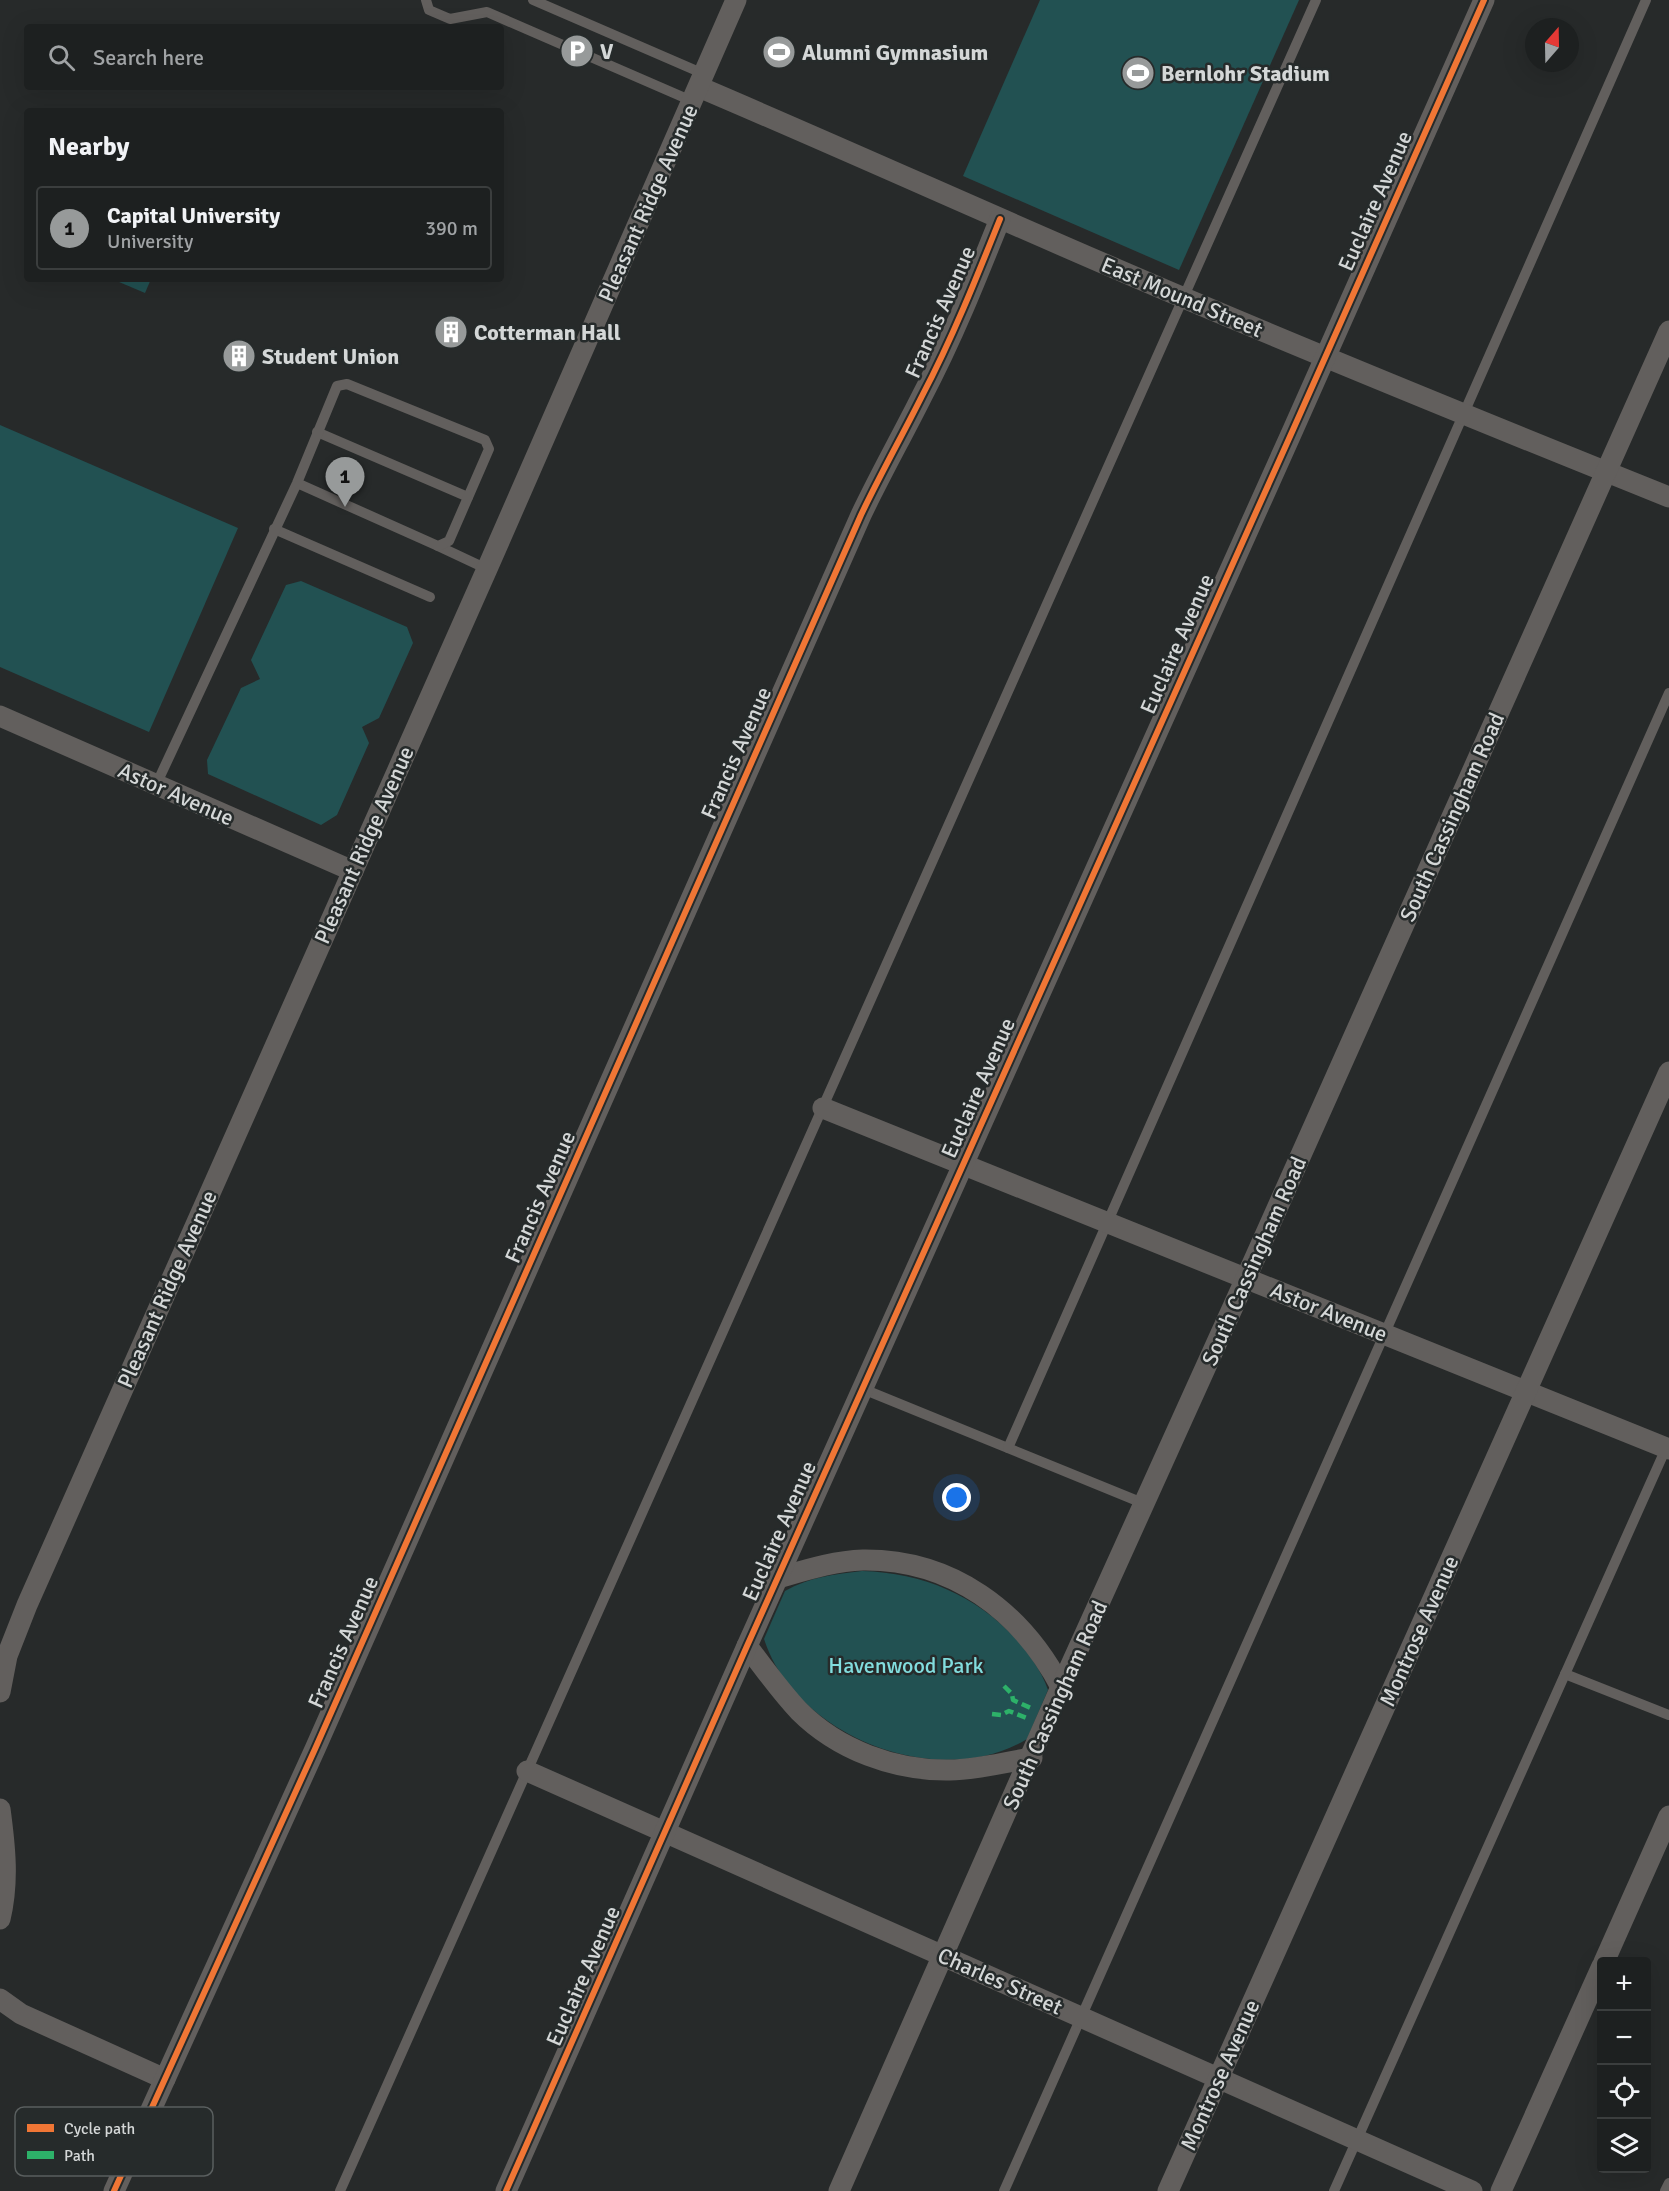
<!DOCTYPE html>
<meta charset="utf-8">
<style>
:root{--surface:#1d2020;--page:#252829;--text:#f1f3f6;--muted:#a0a3a5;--line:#3b3e3e;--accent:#979a9a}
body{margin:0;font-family:Signika,sans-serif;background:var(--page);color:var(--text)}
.controls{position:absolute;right:18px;bottom:18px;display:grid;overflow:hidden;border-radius:6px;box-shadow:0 6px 24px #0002}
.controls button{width:54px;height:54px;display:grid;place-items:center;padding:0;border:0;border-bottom:2px solid var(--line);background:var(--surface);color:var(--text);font:30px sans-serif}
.compass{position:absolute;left:1525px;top:18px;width:54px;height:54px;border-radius:50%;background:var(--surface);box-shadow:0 6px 24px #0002;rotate:20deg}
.you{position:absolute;left:957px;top:1498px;width:21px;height:21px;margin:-15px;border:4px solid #fff;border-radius:50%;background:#1a73e8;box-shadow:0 0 0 9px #1a73e833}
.badge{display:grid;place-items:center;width:39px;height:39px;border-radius:50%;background:var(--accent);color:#111;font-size:20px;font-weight:700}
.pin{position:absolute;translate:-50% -50px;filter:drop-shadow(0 2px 3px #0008)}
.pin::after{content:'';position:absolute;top:32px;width:21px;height:18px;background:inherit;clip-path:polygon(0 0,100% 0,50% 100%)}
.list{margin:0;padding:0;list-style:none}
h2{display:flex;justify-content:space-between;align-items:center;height:78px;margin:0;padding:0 24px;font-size:26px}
h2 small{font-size:20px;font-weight:400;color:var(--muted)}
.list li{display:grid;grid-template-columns:39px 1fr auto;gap:18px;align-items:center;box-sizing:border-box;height:84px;margin:0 12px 12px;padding:0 12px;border:2px solid var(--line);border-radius:6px}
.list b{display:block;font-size:22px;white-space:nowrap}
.list p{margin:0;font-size:20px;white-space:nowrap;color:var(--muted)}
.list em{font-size:20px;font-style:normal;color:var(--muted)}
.icon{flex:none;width:33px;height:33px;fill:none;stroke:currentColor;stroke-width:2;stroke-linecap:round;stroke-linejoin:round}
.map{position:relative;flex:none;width:1669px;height:2191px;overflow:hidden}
.search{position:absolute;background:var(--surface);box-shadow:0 6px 24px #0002;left:24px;top:24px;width:480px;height:66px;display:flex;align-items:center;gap:15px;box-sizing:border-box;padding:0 21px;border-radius:6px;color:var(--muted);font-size:22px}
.panel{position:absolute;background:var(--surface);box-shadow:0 6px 24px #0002;left:24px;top:108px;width:480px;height:174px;border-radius:6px}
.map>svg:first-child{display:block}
</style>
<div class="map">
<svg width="1669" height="2191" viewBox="0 0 1669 2191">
<rect width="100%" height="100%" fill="#272a2a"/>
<g fill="#225152">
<polygon points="1040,0 1299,0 1179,270 963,176"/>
<polygon points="112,279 151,279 145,293"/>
<polygon points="0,425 238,528 149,732 0,667"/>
<polygon points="301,581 407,627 413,643 379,718 362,727 369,743 337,815 321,825 208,774 207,760 241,688 260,679 251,660 286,585"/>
<path d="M862,1571c61,2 114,24 155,69 13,15 25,32 31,50l-21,49c-88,54 -232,-3 -263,-100l21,-48c24,-14 51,-17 77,-20z"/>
</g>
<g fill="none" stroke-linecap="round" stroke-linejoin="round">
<g stroke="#625f5d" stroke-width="10">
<polyline points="426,0 429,10 450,19 487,12 692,101"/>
<polyline points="533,0 704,74"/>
<polyline points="317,432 468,497"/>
<polyline points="274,529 430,597"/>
<polyline points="438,546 487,569"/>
<polyline points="156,785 297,483 337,386 347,384 485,440 489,449 449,541 438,546 297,483"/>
<polyline points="863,1389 1145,1504"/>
<polyline points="1008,1448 1646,0"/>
<polyline points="1565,1674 1669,1715"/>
<polyline points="340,2191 1316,0"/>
<polyline points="1004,2191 1669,693"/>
<polyline points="1334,2191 1667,1446"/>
<polyline points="1665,2191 1669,2183"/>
</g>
<g stroke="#625f5d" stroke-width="21">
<path d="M699,87c162,69 322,142 485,211 161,68 323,134 485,199"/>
<polyline points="0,716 353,871"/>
<polyline points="823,1108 1669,1449"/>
<path d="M778,1578c28,-8 56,-17 85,-18 89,-1 158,51 198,127"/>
<path d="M747,1646c17,22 33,45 52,65 39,39 96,60 151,59 27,0 55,-8 82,-12"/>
<polyline points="0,1692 7,1656 27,1605 487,569 736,0"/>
<polyline points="527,1771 1472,2191"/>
<path d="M0,1809c5,37 9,73 0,110"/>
<polyline points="1604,1962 1669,1816"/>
<polyline points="0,1999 21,2014 165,2079"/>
<path d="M114,2191l201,-442 546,-1234c19,-40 41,-79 61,-119 30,-57 54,-117 78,-177"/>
<polyline points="506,2191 747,1646 1292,432 1484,0"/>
<polyline points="839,2191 1061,1687 1246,1278 1669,331"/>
<polyline points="1168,2191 1669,1072"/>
<polyline points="1501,2191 1602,1966"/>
</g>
<g stroke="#2db169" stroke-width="4.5" stroke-dasharray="9 4.5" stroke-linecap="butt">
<polyline points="1004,1686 1012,1694 1013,1700 1033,1709"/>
<polyline points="992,1714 1001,1715 1009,1711 1029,1719"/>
</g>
<defs>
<g id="cycleway">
<path d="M114,2191l201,-442 546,-1234c19,-40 41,-79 61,-119 30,-57 54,-117 78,-177"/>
<polyline points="506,2191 747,1646 1292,432 1484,0"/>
</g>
</defs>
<use href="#cycleway" stroke="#262b2b" stroke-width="10"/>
<use href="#cycleway" stroke="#f07635" stroke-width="6"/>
</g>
<defs>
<symbol id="parking-disc" viewBox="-11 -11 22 22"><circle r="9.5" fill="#979a9a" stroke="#262b2b"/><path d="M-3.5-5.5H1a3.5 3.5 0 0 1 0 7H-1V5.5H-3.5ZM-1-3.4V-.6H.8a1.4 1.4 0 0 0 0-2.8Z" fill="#fff"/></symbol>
<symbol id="stadium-disc" viewBox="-11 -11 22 22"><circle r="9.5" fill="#979a9a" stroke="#262b2b"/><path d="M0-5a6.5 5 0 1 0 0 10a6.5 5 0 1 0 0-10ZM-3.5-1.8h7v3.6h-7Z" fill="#fff"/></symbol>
<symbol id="building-disc" viewBox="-11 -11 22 22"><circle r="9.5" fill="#979a9a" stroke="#262b2b"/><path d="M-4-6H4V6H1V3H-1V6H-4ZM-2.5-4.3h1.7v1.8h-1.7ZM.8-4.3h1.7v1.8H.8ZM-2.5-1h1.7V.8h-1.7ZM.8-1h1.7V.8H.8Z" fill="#fff"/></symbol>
</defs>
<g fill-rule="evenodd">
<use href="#parking-disc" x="558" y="32" width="38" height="38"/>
<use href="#stadium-disc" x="760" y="33" width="38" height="38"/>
<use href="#stadium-disc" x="1119" y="54" width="38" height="38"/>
<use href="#building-disc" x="432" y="313" width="38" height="38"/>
<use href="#building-disc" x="220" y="337" width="38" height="38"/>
</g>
<g text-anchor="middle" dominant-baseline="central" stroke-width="5" stroke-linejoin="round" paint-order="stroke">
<g font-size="22" font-weight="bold" fill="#d4d7d7" stroke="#262b2b" text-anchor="start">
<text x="600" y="51">V</text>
<text x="802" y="52">Alumni Gymnasium</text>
<text x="1161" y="73">Bernlohr Stadium</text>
<text x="474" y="332">Cotterman Hall</text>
<text x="262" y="356">Student Union</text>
</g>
<g font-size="22" fill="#d4d7d7" stroke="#262b2b">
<text transform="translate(1375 201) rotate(-66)">Euclaire Avenue</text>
<text transform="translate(648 203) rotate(-66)">Pleasant Ridge Avenue</text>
<text transform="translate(1182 297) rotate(23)">East Mound Street</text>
<text transform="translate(940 312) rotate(-66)">Francis Avenue</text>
<text transform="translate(1177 644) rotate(-66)">Euclaire Avenue</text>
<text transform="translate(736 753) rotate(-66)">Francis Avenue</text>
<text transform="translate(176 794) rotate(24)">Astor Avenue</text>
<text transform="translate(1452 817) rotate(-66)">South Cassingham Road</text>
<text transform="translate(364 845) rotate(-66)">Pleasant Ridge Avenue</text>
<text transform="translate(978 1088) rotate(-66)">Euclaire Avenue</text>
<text transform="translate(540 1197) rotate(-66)">Francis Avenue</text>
<text transform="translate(1254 1261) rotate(-66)">South Cassingham Road</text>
<text transform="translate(167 1289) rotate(-66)">Pleasant Ridge Avenue</text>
<text transform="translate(1329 1312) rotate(22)">Astor Avenue</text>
<text transform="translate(779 1531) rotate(-66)">Euclaire Avenue</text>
<text transform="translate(1419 1631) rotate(-66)">Montrose Avenue</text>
<text transform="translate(343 1642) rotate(-66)">Francis Avenue</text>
<text transform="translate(1055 1705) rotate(-66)">South Cassingham Road</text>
<text transform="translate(583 1976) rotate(-66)">Euclaire Avenue</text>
<text transform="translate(1000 1981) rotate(24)">Charles Street</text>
<text transform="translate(1220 2075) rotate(-66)">Montrose Avenue</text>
</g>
<g font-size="22" fill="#82ddde" stroke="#262b2b">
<text x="906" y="1665">Havenwood Park</text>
</g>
</g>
<rect x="15" y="2107" width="198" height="69" rx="9" fill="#262b2b" stroke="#5a5f5f" stroke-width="1.5"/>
<rect x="27" y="2124" width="27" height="8" fill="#f07635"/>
<rect x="27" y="2151" width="27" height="8" fill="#2db169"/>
<g font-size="16" fill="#d4d7d7">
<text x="64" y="2134">Cycle path</text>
<text x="64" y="2161">Path</text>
</g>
</svg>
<div class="controls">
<button>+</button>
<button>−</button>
<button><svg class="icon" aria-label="locate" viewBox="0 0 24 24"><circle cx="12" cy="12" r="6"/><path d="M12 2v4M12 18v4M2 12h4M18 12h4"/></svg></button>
<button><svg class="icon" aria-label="layers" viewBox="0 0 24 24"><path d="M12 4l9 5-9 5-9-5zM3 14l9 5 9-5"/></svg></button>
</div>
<svg class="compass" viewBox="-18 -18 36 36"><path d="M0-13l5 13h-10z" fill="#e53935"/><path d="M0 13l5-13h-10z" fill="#a0a3a5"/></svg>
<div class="you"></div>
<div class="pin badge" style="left:345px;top:507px">1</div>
<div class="search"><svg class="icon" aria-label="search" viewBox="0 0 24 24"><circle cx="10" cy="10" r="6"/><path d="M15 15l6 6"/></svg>Search here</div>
<section class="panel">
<h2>Nearby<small></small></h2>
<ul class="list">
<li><span class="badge">1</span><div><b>Capital University</b><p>University</p></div><em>390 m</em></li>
</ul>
</section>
</div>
